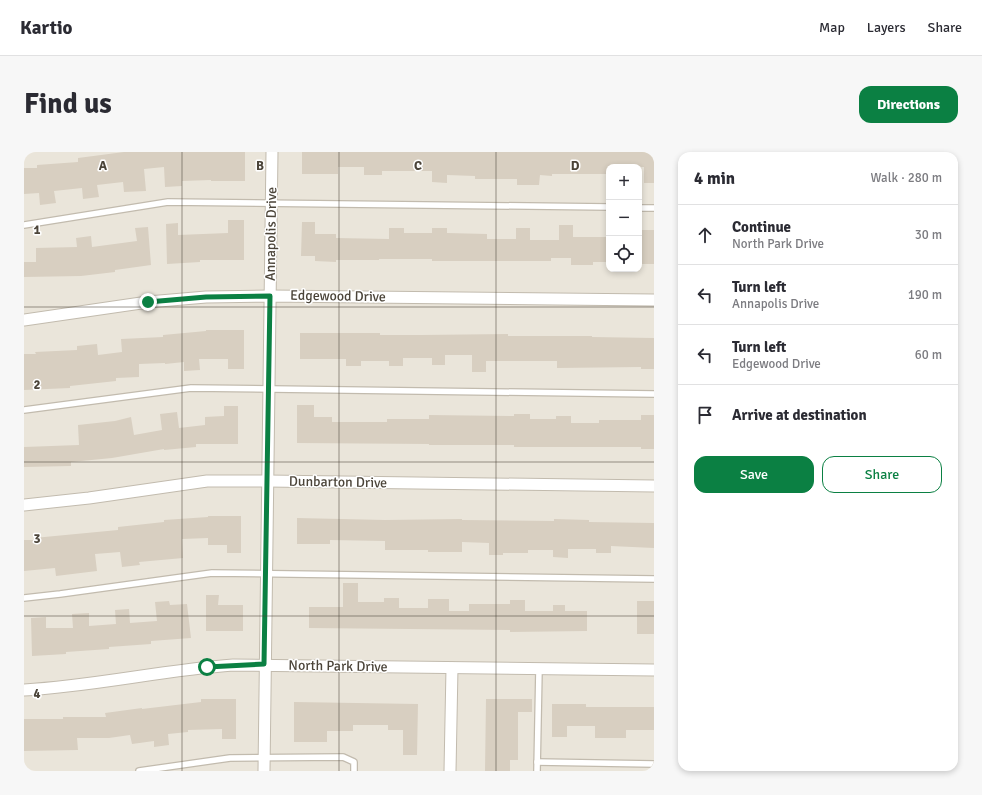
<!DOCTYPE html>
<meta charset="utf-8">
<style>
:root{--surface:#fff;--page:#f7f7f7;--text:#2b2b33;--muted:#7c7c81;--line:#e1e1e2;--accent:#0b8043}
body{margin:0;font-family:Signika,sans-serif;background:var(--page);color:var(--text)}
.controls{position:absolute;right:12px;top:12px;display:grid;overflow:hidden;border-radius:8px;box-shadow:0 2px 6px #0003}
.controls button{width:36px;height:36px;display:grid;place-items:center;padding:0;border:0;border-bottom:1px solid var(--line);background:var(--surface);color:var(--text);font:20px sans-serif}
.stop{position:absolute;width:12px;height:12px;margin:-9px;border:3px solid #0b8043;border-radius:50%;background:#fff}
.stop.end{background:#0b8043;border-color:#fff;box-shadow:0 1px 4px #0008}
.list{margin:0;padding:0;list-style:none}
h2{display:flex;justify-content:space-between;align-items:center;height:52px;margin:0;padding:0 16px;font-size:17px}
h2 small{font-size:13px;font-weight:400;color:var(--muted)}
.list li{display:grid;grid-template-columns:26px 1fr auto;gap:12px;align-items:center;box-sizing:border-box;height:60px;padding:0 16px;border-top:1px solid var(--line)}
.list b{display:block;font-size:15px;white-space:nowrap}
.list p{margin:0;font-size:13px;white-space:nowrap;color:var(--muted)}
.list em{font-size:13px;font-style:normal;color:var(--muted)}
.actions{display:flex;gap:8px;padding:12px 16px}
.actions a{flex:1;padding:9px 0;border:1px solid var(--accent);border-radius:12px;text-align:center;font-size:14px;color:var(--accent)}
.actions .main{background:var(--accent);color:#fff}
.icon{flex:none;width:22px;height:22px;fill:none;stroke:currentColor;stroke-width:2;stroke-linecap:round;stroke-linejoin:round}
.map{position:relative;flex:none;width:630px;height:619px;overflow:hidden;border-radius:12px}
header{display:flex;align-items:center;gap:24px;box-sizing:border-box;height:56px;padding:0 20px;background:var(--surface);border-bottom:1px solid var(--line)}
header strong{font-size:19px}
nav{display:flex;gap:22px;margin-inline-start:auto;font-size:14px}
.intro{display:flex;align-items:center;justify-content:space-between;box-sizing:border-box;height:96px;padding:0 24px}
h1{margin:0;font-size:28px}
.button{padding:10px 18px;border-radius:12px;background:var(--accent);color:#fff;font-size:14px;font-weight:700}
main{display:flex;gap:24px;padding:0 24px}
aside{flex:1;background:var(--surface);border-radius:12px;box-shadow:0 2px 6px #0003}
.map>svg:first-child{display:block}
</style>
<header>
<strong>Kartio</strong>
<nav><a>Map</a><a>Layers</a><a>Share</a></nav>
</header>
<div class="intro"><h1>Find us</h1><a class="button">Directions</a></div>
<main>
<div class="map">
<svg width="630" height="619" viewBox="0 0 630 619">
<rect width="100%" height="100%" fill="#f6f3ec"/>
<path fill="#eae5da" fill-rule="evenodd" d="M0,0h630v619h-630zM585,15h30v102h-30z"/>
<g fill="#d8cfc1">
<polygon points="100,0 221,0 221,29 187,29 187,28 158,29 158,34 141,35 140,15 120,17 122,39 100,40 99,30 73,33 75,45 59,47 58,36 30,39 32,51 16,53 15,41 0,42 0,16 13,16 13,13 54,10 54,6"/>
<polygon points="278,0 630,0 630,31 620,31 620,15 585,15 585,22 528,22 528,24 516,23 515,33 493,33 493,27 451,27 451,24 423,23 423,31 408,30 408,19 358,19 358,23 340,23 340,15 314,15 314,22 278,22"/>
<polygon points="204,68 220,68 220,108 176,108 176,110 143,112 142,72 154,71 154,83 204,81"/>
<polygon points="278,70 291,70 291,82 312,82 312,86 365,87 365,76 380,76 380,81 408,81 408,76 423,76 423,81 463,82 463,87 492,87 492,76 506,76 506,88 535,88 535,73 549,73 549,85 585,85 585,110 569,110 569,113 547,113 547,106 527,106 527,109 408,109 408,107 355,107 355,108 312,108 312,110 291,109 291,104 277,104"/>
<polygon points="124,75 127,113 91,118 91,120 57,124 0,125 0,110 12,110 12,96 53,95 52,86 67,84 68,95 113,89 111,76"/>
<rect x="618" y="78" width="12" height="34"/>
<polygon points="182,178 220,178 220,217 204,217 204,207 175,207 176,218 160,219 160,210 141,212 141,211 115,212 115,225 92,226 92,229 46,234 46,236 0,238 0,202 12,202 11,200 53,198 53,194 73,192 74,203 98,200 97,187 139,185 139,183 182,179"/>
<polygon points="276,181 356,181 356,183 397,183 484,182 484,184 568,184 568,185 630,186 630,217 617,217 617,215 533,216 533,209 462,209 462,220 448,220 448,203 421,203 421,213 408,213 408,206 379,206 379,214 365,214 365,209 337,209 337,214 322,214 322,207 276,207"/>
<polygon points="273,253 290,253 290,265 308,265 308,270 363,270 363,267 405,267 405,263 490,264 490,262 506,262 506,267 532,267 532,264 547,264 547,271 575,271 575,268 617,268 617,263 630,263 630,297 617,297 617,295 490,295 490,293 405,293 405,292 273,291"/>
<polygon points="200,254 214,254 214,292 172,292 172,295 140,298 140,297 88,306 47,310 47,314 0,315 0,295 55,293 54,273 91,269 107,265 110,283 138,278 136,262 153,260 155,276 181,273 181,265 200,264"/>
<polygon points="184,364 217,364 217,401 203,401 203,393 184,393 184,386 158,387 159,406 115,410 116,413 98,415 96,400 71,402 73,419 32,424 31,416 0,419 0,388 10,388 10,386 94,378 94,375 140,370 140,368 184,365"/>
<polygon points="273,366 361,368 438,367 438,368 530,369 530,367 565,368 565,370 630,371 630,396 587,394 587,401 572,401 572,397 544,397 544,406 529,405 529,398 504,398 504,401 479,401 479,403 465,403 465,391 438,390 438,400 404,400 404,398 361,398 361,389 306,388 306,392 273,392"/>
<polygon points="319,431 334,431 334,450 360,450 360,446 375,446 375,456 404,456 404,447 425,447 425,459 445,459 445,452 486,452 486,448 501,448 501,459 529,459 529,453 541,453 541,459 563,459 563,479 486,480 486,478 285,476 285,455 319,455"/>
<polygon points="182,443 195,443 194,453 219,453 219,479 182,479"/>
<polygon points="145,449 146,453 163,452 167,486 127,489 127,492 85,495 85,497 42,500 42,502 8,504 7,466 22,465 22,476 49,476 48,462 65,461 65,474 92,472 91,458 105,457 106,471 133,469 131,450"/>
<rect x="613" y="449" width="17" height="33"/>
<polygon points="177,547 212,547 212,587 198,587 198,577 164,578 164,580 144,582 145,593 130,595 130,589 108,592 106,583 85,586 53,586 54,598 0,599 0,567 39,567 39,565 82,565 81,561 118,556 118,557 177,550"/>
<polygon points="462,547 508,547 508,560 494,560 494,608 486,608 486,619 461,619"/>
<polygon points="270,550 394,552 393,603 379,603 379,578 364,578 364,573 329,573 329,579 303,579 303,590 270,590"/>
<polygon points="528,552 562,552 562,555 630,555 630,578 602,578 602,586 571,586 571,574 543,574 543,585 528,585"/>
</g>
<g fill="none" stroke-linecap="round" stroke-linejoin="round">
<defs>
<g id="lane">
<polyline points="615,56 630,56"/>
<polyline points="0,73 144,50 585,55"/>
<polyline points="0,258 167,236 630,242"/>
<polyline points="0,446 36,442 188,421 630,427"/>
<polyline points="513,610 630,612"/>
<polyline points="115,619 206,606 319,605 330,610 330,619"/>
<polyline points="513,619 515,517"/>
</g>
<g id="street">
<polyline points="0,168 124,150 182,145 246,144 630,148"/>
<polyline points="0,353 65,346 183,329 243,329 630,334"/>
<path d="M0,538c70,-4 139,-20 209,-25l421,5"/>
<polyline points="240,619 248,0"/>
<polyline points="426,619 428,516"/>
</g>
</defs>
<use href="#lane" stroke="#c2bbae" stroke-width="8"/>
<use href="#street" stroke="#c2bbae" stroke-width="13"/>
<use href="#lane" stroke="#fff" stroke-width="5.5"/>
<use href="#street" stroke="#fff" stroke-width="11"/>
</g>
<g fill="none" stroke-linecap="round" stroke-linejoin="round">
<polyline stroke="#0b8043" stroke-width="5" points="124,150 182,145 246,144 240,512 183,515"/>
</g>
<path fill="none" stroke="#4b4439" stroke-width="1" stroke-opacity="0.55" d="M158,0v619M315,0v619M472,0v619M0,155h630M0,310h630M0,464h630"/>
<g text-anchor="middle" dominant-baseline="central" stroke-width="3" stroke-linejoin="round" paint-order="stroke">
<g font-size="14" fill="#4b4439" stroke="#fff">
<text transform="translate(247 82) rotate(-89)">Annapolis Drive</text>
<text transform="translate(314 144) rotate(1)">Edgewood Drive</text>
<text transform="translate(314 330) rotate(1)">Dunbarton Drive</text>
<text transform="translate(314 514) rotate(1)">North Park Drive</text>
</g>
</g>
<g font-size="13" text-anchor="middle" font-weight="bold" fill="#4b4439" stroke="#fff" stroke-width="3" stroke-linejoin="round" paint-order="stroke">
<text x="79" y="18">A</text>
<text x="236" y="18">B</text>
<text x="394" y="18">C</text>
<text x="551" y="18">D</text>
<text x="13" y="82">1</text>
<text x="13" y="237">2</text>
<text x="13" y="391">3</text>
<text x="13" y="546">4</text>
</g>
</svg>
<div class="controls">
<button>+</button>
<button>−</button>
<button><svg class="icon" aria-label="locate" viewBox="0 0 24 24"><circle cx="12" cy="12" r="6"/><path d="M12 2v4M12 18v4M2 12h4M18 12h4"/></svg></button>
</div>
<div class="stop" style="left:183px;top:515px"></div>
<div class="stop end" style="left:124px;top:150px"></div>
</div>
<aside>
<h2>4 min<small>Walk · 280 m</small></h2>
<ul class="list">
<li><svg class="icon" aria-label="ahead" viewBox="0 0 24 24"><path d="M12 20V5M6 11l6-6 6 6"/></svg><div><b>Continue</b><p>North Park Drive</p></div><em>30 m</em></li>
<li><svg class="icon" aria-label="left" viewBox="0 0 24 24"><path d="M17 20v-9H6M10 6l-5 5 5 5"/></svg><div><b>Turn left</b><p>Annapolis Drive</p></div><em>190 m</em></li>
<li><svg class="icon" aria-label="left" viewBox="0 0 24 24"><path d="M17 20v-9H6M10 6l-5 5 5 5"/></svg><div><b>Turn left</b><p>Edgewood Drive</p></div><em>60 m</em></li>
<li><svg class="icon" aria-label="arrive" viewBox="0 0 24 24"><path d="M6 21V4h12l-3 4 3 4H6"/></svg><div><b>Arrive at destination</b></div></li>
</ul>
<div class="actions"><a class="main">Save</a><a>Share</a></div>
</aside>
</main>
